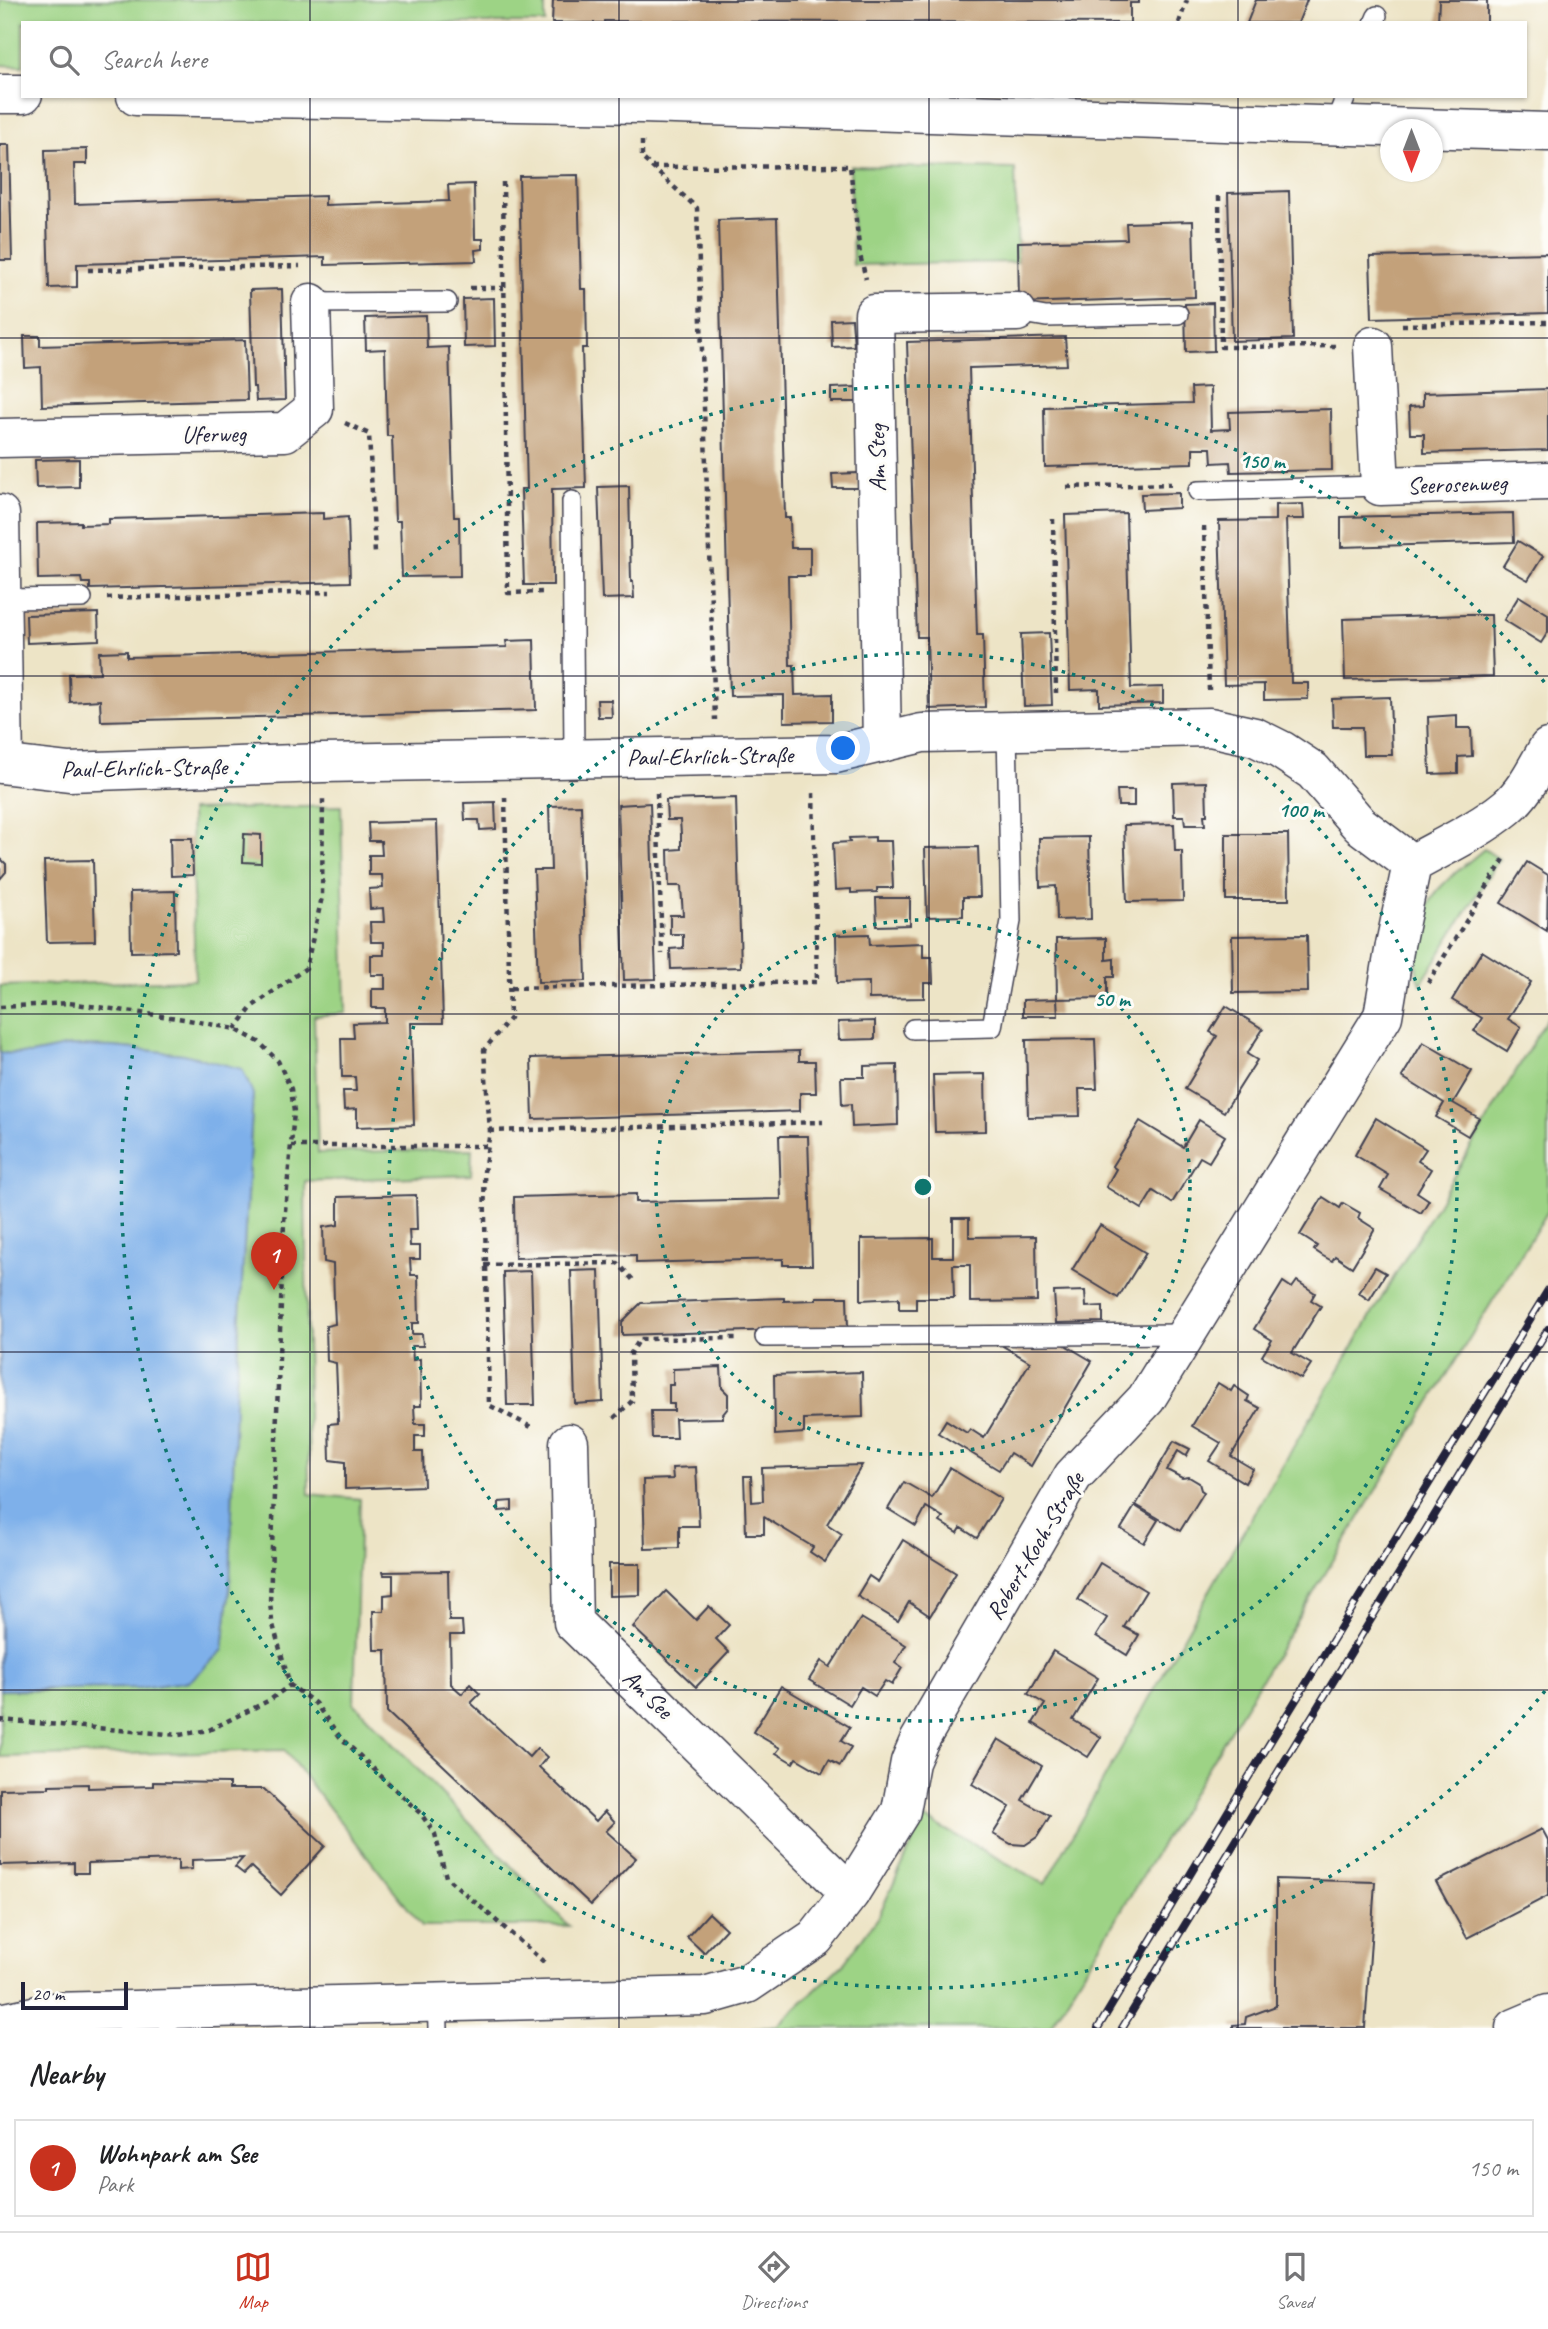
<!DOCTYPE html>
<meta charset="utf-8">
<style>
:root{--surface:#fff;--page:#f6f6f6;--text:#202124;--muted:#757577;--line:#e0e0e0;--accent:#c8321e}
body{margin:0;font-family:Caveat,sans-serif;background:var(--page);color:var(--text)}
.compass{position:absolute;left:1380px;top:119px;width:63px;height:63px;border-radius:50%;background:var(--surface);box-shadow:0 2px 5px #0004;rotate:180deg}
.scale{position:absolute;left:21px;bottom:18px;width:107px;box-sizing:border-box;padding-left:7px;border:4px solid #22223b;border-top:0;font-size:19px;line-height:24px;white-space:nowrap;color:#22223b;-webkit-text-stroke:5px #fdfcf7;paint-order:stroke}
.you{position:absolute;left:844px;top:749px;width:24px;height:24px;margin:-18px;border:5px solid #fff;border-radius:50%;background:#1a73e8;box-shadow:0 0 0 10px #1a73e833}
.badge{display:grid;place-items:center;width:46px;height:46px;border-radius:50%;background:var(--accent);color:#fff;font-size:23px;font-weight:700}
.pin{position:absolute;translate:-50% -58px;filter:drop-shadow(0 2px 4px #0008)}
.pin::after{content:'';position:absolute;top:37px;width:24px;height:21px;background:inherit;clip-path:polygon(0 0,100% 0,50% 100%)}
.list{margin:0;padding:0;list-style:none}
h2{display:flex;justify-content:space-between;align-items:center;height:91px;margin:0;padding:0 28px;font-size:30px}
h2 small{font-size:23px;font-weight:400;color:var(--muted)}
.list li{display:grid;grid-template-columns:46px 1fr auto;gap:21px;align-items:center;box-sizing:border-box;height:98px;margin:0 14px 14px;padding:0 14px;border:2px solid var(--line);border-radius:0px}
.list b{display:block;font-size:26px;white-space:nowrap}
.list p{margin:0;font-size:23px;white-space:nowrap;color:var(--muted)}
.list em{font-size:23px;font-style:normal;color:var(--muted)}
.icon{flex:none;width:38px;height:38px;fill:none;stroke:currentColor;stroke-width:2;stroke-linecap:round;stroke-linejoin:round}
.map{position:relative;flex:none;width:1548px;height:2028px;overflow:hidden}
.search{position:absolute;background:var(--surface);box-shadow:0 2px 5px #0004;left:21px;right:21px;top:21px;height:77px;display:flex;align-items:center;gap:18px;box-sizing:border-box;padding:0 24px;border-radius:0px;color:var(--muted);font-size:26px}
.sheet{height:203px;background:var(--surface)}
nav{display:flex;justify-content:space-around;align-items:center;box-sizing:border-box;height:98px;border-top:2px solid var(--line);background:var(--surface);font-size:19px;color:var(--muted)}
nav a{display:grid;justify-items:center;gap:4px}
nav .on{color:var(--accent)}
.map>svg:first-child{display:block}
</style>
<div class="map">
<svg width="1548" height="2028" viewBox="0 0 1548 2028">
<rect width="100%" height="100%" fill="#fdfcf7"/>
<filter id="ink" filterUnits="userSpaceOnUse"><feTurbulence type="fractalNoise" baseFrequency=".0143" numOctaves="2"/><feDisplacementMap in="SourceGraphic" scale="14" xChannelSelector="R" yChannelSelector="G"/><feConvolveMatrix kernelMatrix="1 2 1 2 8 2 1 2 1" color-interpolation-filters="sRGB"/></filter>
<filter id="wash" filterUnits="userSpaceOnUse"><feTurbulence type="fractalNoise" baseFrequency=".00686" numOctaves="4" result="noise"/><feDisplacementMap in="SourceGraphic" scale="28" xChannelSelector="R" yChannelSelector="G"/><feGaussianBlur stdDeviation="1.57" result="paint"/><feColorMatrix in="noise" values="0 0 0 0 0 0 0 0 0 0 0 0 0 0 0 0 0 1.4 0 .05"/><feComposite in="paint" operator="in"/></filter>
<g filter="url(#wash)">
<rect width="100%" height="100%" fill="#ede4c6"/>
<g fill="#9dd385" stroke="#607a60" stroke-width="2">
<polygon points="0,0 545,0 545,23 23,23 23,66 0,65"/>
<polygon points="850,166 1015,169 1018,262 853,265"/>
<polygon points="341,806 346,1013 314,1016 318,1153 472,1149 471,1175 305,1181 309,1494 360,1499 354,1703 569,1926 422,1926 284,1750 0,1757 0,1690 43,1691 223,1650 230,1588 235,1400 253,1094 184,1054 114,1047 70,1046 31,1054 0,1053 0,986 195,980 191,810"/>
<path d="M1484,849l15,10 -78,125c-12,-25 0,-73 17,-94 13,-15 31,-28 46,-41z"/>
<polygon points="1548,1017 1548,1211 1371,1498 1050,2028 751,2028 778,2025 845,1962 879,1915 924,1818 1045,1884 1233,1549"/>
</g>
<polygon fill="#7eb0ea" stroke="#506992" stroke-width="2" points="70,1046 114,1047 184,1054 242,1069 253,1094 235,1400 230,1588 223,1650 190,1681 140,1688 0,1690 0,1053 31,1054"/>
<g id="blocks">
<g fill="#c3a17a">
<polygon points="553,0 1139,0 1139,3 1130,3 1130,23 604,21 604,23 552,23"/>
<polygon points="1256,0 1307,0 1298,23 1247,23"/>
<polygon points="1439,0 1487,0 1487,23 1438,23"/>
<polygon points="0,145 9,145 12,260 0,260"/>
<polygon points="87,149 87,164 74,164 75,204 325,196 325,205 449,201 448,185 474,184 475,239 483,239 483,249 475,250 476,261 325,265 325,257 77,264 77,287 49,288 45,150"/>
<polygon points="578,175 581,289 586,289 587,348 582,348 586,488 552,489 553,585 524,585 521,489 527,489 519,176"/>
<polygon points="1289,191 1293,339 1232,341 1228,193"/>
<polygon points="777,218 785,518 790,518 791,548 810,548 810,576 788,576 790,665 794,665 795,695 832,694 832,721 784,722 784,695 730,696 718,220"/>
<polygon points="1193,221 1195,297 1019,303 1018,242 1127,239 1126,223"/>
<polygon points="1548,253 1548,313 1372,318 1370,257"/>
<polygon points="282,289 285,400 256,401 255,387 253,387 250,290"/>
<polygon points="494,298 495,346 464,347 463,299"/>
<polygon points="1213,303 1214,351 1186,352 1185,304"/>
<polygon points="426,316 427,348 449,347 454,517 459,517 460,576 402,577 400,521 395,521 392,436 387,436 385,349 366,350 365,318"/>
<polygon points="852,319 854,346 832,347 831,320"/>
<polygon points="24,336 40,336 40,346 245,340 247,400 42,406 41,367 25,368"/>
<polygon points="1065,337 1067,365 969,368 977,635 983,635 985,707 929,709 927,637 917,637 907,342"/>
<polygon points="856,387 857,402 831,402 831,388"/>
<polygon points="1210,387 1211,430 1230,429 1229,412 1331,409 1332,470 1231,472 1230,462 1212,463 1211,448 1193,448 1193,463 1045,467 1044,407 1192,403 1191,388"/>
<polygon points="1548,389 1548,450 1424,453 1424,434 1410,434 1409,407 1423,406 1423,393"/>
<polygon points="79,459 79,487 36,488 35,460"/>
<polygon points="858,473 859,488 833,488 832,474"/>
<polygon points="629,486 631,582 633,582 634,598 602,599 598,487"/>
<polygon points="1179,493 1179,508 1142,510 1141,494"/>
<polygon points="1303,504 1304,519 1286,519 1291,683 1308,683 1308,699 1264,700 1264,684 1224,685 1219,521 1275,520 1275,505"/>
<polygon points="323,513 323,519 348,517 350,582 90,589 90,583 82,583 81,578 38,579 37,523 81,522 81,525 109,524 109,519"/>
<polygon points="1126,513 1131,688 1163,687 1163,703 1099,705 1099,689 1070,690 1065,515"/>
<polygon points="1513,513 1514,542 1341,547 1341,517"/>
<polygon points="1518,541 1543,556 1528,580 1503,566"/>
<polygon points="1519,596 1548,614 1548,632 1541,643 1504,620"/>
<polygon points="98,613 99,640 27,643 26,615"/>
<polygon points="1466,615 1491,615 1493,676 1345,680 1343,619"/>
<polygon points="1049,633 1052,705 1024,706 1021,634"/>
<polygon points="534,640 536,710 101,721 100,700 70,702 69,674 100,673 99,652 127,651 127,657 507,647 506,641"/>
<polygon points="1390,697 1392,755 1363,755 1362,727 1333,727 1332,699"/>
<polygon points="597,700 611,700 612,717 598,717"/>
<polygon points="1457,715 1457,728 1471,728 1472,756 1458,757 1458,773 1430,774 1428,717"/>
<polygon points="1206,782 1207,815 1204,815 1205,825 1185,825 1184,816 1174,816 1173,783"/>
<polygon points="1117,790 1134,790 1134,806 1118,806"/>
<polygon points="736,798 741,967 671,969 670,949 683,948 683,934 670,934 670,915 683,915 682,901 681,886 669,886 668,850 681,849 681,834 680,820 667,820 666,800"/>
<polygon points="495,802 496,829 480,830 479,820 465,820 464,803"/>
<polygon points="650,803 656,979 624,980 618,805"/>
<polygon points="581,805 586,981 538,982 534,870 551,870 549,806"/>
<polygon points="437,821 443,1023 411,1023 414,1125 357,1127 357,1109 344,1110 343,1091 356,1091 355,1077 342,1077 341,1038 354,1038 353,1023 385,1022 385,1008 372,1008 372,989 385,989 385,975 371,975 371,955 384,955 384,942 371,942 370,922 384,922 383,908 370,909 369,889 383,888 382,875 369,875 369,855 382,855 381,841 369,841 368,823"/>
<polygon points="1174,824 1175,851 1182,851 1183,901 1127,902 1124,825"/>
<polygon points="244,834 261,835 261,863 243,862"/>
<polygon points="1226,834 1288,834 1289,900 1226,900"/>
<polygon points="875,837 875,841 891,841 893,888 877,888 877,892 851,893 851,889 835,890 833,843 850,842 849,838"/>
<polygon points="1089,837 1091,919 1057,920 1056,886 1040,887 1039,838"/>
<polygon points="170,838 192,838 193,875 171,876"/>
<polygon points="978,847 980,897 963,897 963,916 927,917 925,848"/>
<polygon points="0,858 6,864 6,872 0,879"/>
<polygon points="93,860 95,941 47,942 44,861"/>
<polygon points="1527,862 1548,875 1547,931 1501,903"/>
<polygon points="175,891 176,951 131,952 130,892"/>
<polygon points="876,898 910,898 910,925 877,926"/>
<polygon points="869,934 870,945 923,943 923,957 932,957 933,983 924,983 924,998 869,999 869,982 837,983 836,935"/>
<polygon points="1307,935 1308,992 1233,993 1232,936"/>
<polygon points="1106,938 1106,960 1114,959 1114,977 1107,977 1107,998 1057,999 1056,939"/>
<polygon points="1482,951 1531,982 1508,1019 1521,1027 1507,1051 1474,1031 1482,1018 1452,1000"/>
<polygon points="1057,999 1058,1016 1023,1016 1023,1000"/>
<polygon points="1226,1006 1263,1029 1247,1054 1257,1060 1224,1112 1185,1089 1217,1036 1210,1032"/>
<polygon points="875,1021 875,1039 839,1040 838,1022"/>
<polygon points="1095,1039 1097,1089 1079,1089 1080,1116 1028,1117 1026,1040"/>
<polygon points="1423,1042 1472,1071 1453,1103 1479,1118 1468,1136 1436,1117 1444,1103 1402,1077"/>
<polygon points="799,1051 799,1061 815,1061 816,1093 800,1093 800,1111 533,1119 531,1058"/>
<polygon points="897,1065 898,1125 852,1127 851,1104 842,1105 841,1077 864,1077 864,1066"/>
<polygon points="985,1074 986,1131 935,1132 933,1075"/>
<polygon points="1376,1118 1426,1149 1418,1161 1431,1169 1417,1192 1429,1200 1421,1213 1380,1189 1388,1175 1355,1155"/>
<polygon points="1199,1120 1225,1136 1209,1162 1200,1157 1172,1203 1153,1191 1142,1209 1106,1187 1116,1169 1112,1166 1140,1121 1183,1147"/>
<polygon points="779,1136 808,1136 812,1265 783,1265 783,1259 636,1263 636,1255 515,1258 514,1197 636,1194 636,1202 781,1199"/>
<polygon points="416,1195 417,1230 409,1230 410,1246 420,1246 420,1259 410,1259 411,1275 418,1275 419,1323 412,1323 412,1334 422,1334 423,1346 412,1346 413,1360 420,1359 421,1406 414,1406 415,1424 425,1424 425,1436 415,1436 415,1452 423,1452 424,1486 345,1489 345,1462 330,1460 329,1424 338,1423 337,1386 336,1363 327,1361 326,1326 335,1324 334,1301 333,1264 324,1262 323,1227 338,1225 338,1197"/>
<polygon points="1323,1197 1340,1208 1343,1203 1360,1213 1358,1218 1375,1229 1352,1267 1335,1256 1332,1261 1323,1256 1314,1250 1317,1246 1300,1235"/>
<polygon points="953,1218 969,1218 969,1237 1036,1236 1037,1301 970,1302 970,1265 953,1265 954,1298 916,1298 916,1309 899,1309 899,1298 861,1300 861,1239 933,1238 933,1257 953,1257"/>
<polygon points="1100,1225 1146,1253 1118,1298 1072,1270"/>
<polygon points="1375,1267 1386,1273 1369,1300 1359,1293"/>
<polygon points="599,1270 603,1402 575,1404 571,1271"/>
<polygon points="531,1271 535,1405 507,1405 503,1272"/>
<polygon points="1297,1281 1315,1293 1311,1300 1321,1306 1292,1353 1311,1364 1301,1379 1262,1356 1272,1340 1254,1329 1283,1282 1292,1288"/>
<polygon points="1085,1291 1086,1307 1103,1306 1103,1322 1056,1323 1054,1292"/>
<polygon points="816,1297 847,1297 848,1328 622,1335 622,1322 641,1303 784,1298 784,1301 816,1300"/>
<polygon points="1005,1342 1060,1342 1092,1361 1031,1466 1010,1453 999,1470 938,1433 946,1420 967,1433 970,1429 984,1438 1030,1362 1003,1346"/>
<polygon points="721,1367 722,1388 728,1394 728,1408 723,1414 723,1418 675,1419 676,1438 652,1438 651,1411 674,1411 674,1404 669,1404 669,1385 673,1385 673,1369"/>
<polygon points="862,1372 863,1417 804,1419 804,1433 775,1435 774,1375"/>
<polygon points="1218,1383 1231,1391 1234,1386 1249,1396 1247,1401 1260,1408 1231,1456 1253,1469 1245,1483 1209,1461 1221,1443 1192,1426"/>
<polygon points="1174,1441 1190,1449 1186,1456 1178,1451 1167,1470 1182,1478 1189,1477 1199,1483 1201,1490 1204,1492 1180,1531 1136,1505"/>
<polygon points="862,1465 827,1524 842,1534 825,1562 810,1552 813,1547 764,1517 764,1534 746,1534 744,1476 751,1476 752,1502 763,1501 762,1468"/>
<polygon points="696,1467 699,1526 679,1526 679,1548 645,1549 643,1480 673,1479 672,1468"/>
<polygon points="950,1468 1001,1499 977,1538 961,1528 958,1533 940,1522 943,1517 926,1507 916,1526 888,1509 904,1482 932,1498"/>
<polygon points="512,1501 512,1510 499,1511 499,1502"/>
<polygon points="1135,1506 1158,1520 1144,1543 1121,1529"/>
<polygon points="903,1540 956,1573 930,1616 909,1602 898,1621 857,1596 869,1576 878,1582"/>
<polygon points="1100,1563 1146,1591 1124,1627 1139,1635 1127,1655 1096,1636 1107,1618 1078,1600"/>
<polygon points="609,1564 640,1564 640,1595 609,1596"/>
<polygon points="448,1571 449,1621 462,1621 463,1635 450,1635 451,1684 462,1694 470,1684 480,1694 471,1703 529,1757 537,1748 547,1757 539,1767 596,1821 605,1811 615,1822 606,1831 636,1858 591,1905 387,1712 386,1650 374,1650 373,1611 384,1611 384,1595 393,1594 393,1575 384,1575 383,1572"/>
<polygon points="666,1591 696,1620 709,1606 729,1625 716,1639 729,1652 696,1687 633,1627"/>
<polygon points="861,1618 906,1645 895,1663 902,1668 892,1685 885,1681 875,1696 861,1687 850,1705 809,1680 821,1661 830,1667"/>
<polygon points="1053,1651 1098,1678 1073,1720 1101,1737 1088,1757 1033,1723 1045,1704 1028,1694"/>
<polygon points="781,1686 850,1727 841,1741 851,1747 840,1766 829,1760 822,1773 796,1758 793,1763 776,1753 780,1748 753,1732"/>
<polygon points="998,1739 1042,1766 1022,1800 1050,1816 1037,1837 1025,1845 1011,1844 993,1834 1010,1807 972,1784"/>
<polygon points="153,1782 229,1783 229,1789 264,1789 325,1846 281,1895 251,1867 244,1874 235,1867 243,1858 192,1860 192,1869 178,1870 178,1860 88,1863 88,1873 74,1873 74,1863 0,1865 0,1789 49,1788 49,1785 88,1784 88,1788 153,1786"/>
<polygon points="1542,1829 1548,1840 1548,1896 1467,1938 1436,1882"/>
<polygon points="1276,1879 1375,1882 1365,2028 1233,2028 1233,2025 1245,2024 1246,2017 1276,2006"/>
<polygon points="709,1913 726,1929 704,1953 687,1937"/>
</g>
</g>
</g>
<g filter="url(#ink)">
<use href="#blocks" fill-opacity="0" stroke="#403f50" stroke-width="2"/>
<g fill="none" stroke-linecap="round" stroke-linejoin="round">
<defs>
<g id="lane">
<polyline points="1374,23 1377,16"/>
<polyline points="1334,126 1346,96"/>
<polyline points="311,303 447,302"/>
<polyline points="1017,312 1046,317 1178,314"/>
<polyline points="1198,491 1380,486"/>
<polyline points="572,501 574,758"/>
<polyline points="2,599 82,598"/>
<polyline points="913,1029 992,1027 1011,921 1007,731"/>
<polyline points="765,1337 1187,1334"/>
<polyline points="437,2002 438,2028"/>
</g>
<g id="street">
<polyline points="0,94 23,94"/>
<polyline points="136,96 642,104 1548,132"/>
<polyline points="1373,346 1380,486 1548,481"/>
<polyline points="0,438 285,432 314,409 311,303"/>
<polyline points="0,514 4,764"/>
<polyline points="882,743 874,314 1017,312"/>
<polyline points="0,764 69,772 323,763 835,754 922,733 1210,727 1255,737 1281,750 1313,771 1360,825 1412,864"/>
<polyline points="569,1443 573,1622 850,1893"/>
<path d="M0,2026l5,-4 47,-10 653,-16 42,-12 68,-46 35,-45 51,-82 9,-49 9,-21 154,-265 73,-77 237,-383 12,-71 17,-81c32,-18 67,-34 95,-57 18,-15 29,-39 41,-59"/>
<polyline points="1515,2028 1548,2014"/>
</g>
</defs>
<use href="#lane" stroke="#403f50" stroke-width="22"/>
<use href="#street" stroke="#403f50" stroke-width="41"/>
<g stroke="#403f50" stroke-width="4.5" stroke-dasharray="5 5" stroke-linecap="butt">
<polyline points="1179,23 1187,0"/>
<polyline points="642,141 642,158 697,208 715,720"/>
<polyline points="652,167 850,166 860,255 866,279"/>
<polyline points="503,182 508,593 545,592"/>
<polyline points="1219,196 1221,347 1335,346"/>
<polyline points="88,270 300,266"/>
<polyline points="470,288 504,288"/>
<polyline points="1402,325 1548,322"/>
<polyline points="345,423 369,434 375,554"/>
<polyline points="1067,487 1171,484"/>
<polyline points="1053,519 1056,693"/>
<polyline points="1204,526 1209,690"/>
<polyline points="107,598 330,592"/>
<polyline points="657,793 662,954"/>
<polyline points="505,797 510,1018 484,1050 490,1131 484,1172 489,1405 535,1429"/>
<polyline points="1428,983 1506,856"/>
<polyline points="511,988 817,982 813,792"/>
<polyline points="0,1007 69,1003 184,1019 235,1029 259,1042 278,1061 291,1089 294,1112 284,1222 270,1602 272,1621 290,1685 315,1703 340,1737 421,1814 435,1834 446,1877 544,1962"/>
<polyline points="235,1029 253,1006 306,968 322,897 323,799"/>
<polyline points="490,1131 823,1122"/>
<polyline points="291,1146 488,1146"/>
<polyline points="485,1265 618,1263 634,1281"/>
<polyline points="614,1418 632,1401 631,1353 640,1339 739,1338"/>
<polyline points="0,1720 179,1735 209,1730 270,1700 290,1685"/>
</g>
<use href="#lane" stroke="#fff" stroke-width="19"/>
<use href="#street" stroke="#fff" stroke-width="38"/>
<defs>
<g id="rail">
<polyline points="1098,2028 1242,1788 1548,1290"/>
<polyline points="1122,2028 1548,1329"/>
</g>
</defs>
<use href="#rail" stroke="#22223b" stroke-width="8"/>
<use href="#rail" stroke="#fdfcf7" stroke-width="5" stroke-dasharray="16" stroke-linecap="butt"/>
</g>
</g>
<path fill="none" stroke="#22223b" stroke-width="2" stroke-opacity="0.55" d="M310,0v23M619,0v23M929,0v23M1238,0v23M310,96v1932M619,96v1932M929,96v1932M1238,96v1932M0,338h1548M0,676h1548M0,1014h1548M0,1352h1548M0,1690h1548"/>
<g fill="none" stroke="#0f766e" stroke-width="3.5" stroke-dasharray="3.5 7">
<circle cx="923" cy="1187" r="267"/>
<circle cx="923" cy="1187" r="534"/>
<path d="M1545 1691A801 801 0 1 1 1545 683"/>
</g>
<g text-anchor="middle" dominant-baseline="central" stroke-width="6" stroke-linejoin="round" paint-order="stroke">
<g font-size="24" fill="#22223b" stroke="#fdfcf7">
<text transform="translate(214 434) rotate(-1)">Uferweg</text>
<text transform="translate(877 458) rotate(-91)">Am Steg</text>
<text transform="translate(1457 484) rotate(-2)">Seerosenweg</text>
<text transform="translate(710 756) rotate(-1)">Paul-Ehrlich-Straße</text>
<text transform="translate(144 768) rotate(-1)">Paul-Ehrlich-Straße</text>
<text transform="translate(1035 1546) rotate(-59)">Robert-Koch-Straße</text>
<text transform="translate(648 1694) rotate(44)">Am See</text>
</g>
</g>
<circle cx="923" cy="1187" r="10" fill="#0f766e" stroke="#fdfcf7" stroke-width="3.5"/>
<g font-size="21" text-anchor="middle" font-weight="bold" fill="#0f766e" stroke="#fdfcf7" stroke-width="6" stroke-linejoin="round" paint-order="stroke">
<text x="1262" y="468">150 m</text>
<text x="1301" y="817">100 m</text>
<text x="1112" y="1006">50 m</text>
</g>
</svg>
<svg class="compass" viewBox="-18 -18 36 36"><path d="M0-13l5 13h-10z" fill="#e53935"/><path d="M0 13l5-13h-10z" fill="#757577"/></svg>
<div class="scale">20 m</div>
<div class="you"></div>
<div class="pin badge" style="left:274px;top:1290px">1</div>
<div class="search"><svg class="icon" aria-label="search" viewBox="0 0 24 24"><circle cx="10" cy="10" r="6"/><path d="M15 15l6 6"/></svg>Search here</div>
</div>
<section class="sheet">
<h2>Nearby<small></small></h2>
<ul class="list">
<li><span class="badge">1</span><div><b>Wohnpark am See</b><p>Park</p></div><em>150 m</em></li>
</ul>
</section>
<nav>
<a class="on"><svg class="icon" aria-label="map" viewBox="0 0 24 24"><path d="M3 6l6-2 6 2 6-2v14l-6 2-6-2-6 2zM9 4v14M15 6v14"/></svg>Map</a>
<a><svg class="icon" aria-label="directions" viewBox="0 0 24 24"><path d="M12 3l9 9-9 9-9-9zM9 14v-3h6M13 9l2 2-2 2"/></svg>Directions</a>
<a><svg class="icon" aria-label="saved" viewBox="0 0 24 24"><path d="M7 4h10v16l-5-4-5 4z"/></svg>Saved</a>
</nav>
